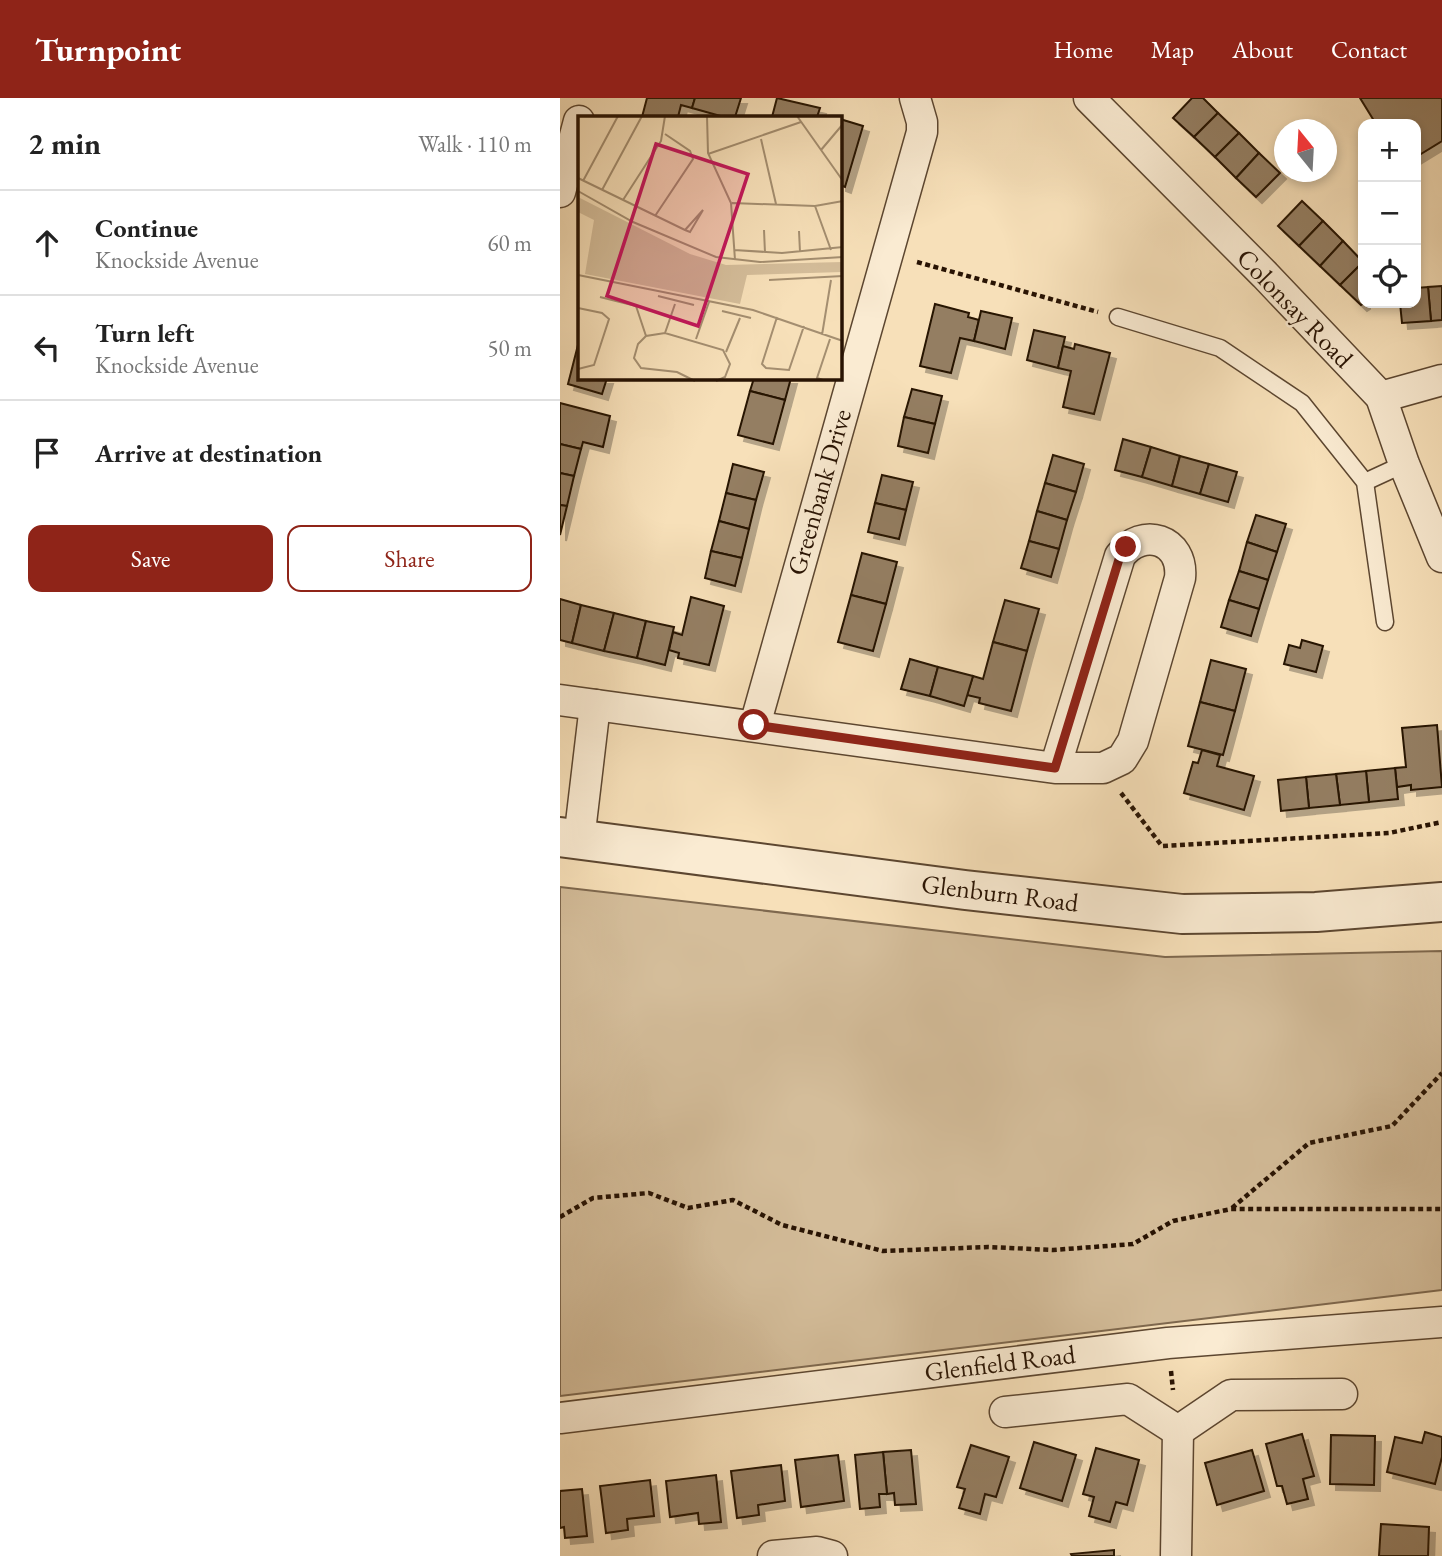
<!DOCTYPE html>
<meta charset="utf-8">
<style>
:root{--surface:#fff;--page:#f6f6f6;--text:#222;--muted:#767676;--line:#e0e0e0;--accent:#8f2418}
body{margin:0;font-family:"EB Garamond",serif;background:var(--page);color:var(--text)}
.controls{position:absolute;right:21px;top:21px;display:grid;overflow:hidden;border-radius:14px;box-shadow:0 4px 10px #0003}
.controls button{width:63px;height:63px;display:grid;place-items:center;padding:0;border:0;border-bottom:2px solid var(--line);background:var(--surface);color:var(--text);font:35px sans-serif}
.compass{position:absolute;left:714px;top:21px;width:63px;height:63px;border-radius:50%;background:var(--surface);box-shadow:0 4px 10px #0003;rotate:342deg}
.stop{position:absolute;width:21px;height:21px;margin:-16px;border:5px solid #8f2418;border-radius:50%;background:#fff}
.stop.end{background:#8f2418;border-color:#fff;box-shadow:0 2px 7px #0008}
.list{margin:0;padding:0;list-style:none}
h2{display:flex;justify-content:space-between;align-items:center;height:91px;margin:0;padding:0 28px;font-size:30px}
h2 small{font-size:23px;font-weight:400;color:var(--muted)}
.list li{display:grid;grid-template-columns:46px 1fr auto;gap:21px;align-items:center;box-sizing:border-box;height:105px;padding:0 28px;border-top:2px solid var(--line)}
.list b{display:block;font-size:26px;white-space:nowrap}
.list p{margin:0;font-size:23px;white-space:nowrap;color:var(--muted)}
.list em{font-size:23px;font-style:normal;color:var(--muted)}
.actions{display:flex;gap:14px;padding:21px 28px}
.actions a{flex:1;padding:16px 0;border:2px solid var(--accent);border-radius:14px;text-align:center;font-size:24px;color:var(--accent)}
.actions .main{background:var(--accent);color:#fff}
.icon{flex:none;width:38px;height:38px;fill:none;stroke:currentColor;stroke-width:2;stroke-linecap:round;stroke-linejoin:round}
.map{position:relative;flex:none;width:882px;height:1458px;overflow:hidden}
header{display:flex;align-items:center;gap:42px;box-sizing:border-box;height:98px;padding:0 35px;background:var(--accent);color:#fff}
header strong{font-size:33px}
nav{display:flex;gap:38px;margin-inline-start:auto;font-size:24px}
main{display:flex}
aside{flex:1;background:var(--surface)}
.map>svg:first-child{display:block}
</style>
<header>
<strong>Turnpoint</strong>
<nav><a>Home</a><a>Map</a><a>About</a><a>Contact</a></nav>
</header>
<main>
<aside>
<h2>2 min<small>Walk · 110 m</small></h2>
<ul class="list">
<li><svg class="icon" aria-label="ahead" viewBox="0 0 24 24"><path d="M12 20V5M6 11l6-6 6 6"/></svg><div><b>Continue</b><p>Knockside Avenue</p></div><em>60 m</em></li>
<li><svg class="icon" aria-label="left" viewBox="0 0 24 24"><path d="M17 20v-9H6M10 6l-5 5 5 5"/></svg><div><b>Turn left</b><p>Knockside Avenue</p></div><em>50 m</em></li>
<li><svg class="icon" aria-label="arrive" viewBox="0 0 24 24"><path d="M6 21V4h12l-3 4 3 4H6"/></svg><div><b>Arrive at destination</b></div></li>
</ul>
<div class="actions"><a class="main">Save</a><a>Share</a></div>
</aside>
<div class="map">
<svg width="882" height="1458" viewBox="0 0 882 1458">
<defs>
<filter id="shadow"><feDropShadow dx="6" dy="6" stdDeviation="0" flood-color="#0004"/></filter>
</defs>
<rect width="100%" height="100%" fill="#f7e0b9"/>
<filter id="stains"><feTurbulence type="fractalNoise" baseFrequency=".00286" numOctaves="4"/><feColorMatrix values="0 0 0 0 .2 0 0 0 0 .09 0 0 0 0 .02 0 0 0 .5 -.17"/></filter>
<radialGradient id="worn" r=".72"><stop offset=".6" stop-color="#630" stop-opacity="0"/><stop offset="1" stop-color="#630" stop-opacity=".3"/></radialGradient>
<polygon fill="#d4bd9a" stroke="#7e684e" stroke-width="2" points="0,789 605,859 882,853 882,1192 0,1298"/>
<g fill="#947e62" stroke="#281303" stroke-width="2" filter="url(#shadow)">
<polygon points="87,0 135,0 132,10 121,7 118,19 82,19"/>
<polygon points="135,0 181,0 175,19 164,19 132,10"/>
<polygon points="217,0 260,10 257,19 212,19"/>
<polygon points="632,0 643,0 658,15 634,39 613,20"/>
<polygon points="800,0 882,0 882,43 856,59 856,26 816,26"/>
<polygon points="658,15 679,35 655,59 634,39"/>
<polygon points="280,21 303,28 285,89 280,87"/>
<polygon points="679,35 699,55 676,80 655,59"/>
<polygon points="699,55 720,75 696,99 676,80"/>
<polygon points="742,103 763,123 739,148 718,128"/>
<polygon points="763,123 783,143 760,168 739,148"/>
<polygon points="783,143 803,164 780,187 760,168"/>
<polygon points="803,164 804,205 801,207 780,187"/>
<polygon points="882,188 882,222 871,223 868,189"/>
<polygon points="868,189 871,223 842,225 840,205 856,205 856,190"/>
<polygon points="375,206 409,215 408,219 419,222 414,243 400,240 391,275 360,268"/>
<polygon points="421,213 452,220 445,251 414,243"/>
<polygon points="474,232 505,239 498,270 467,262"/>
<polygon points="19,243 19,280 47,280 42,296 8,286"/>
<polygon points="515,246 550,255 534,316 503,309 511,273 498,270 503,248 514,251"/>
<polygon points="194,280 231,280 225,302 190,293"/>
<polygon points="352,291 382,298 375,326 344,319"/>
<polygon points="190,293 225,302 213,346 178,337"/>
<polygon points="0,305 50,318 43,349 23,344 21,351 0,346"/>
<polygon points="344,319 375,326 368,355 338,348"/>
<polygon points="563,341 591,349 582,379 555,372"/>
<polygon points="0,346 21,351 14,378 0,375"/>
<polygon points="591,349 620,358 612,388 582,379"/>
<polygon points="493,357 524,366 516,394 485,385"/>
<polygon points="620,358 649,366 640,396 612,388"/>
<polygon points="173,366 204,374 196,402 166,395"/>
<polygon points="649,366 677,374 668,404 640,396"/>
<polygon points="0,375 14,378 7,408 0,407"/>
<polygon points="322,377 353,384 346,412 315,405"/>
<polygon points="485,385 516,394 507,422 477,413"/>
<polygon points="166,395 196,402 189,431 159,423"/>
<polygon points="315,405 346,412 339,441 308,434"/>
<polygon points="0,407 7,408 0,437"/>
<polygon points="477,413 507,422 499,451 469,443"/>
<polygon points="696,417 726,426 717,454 687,444"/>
<polygon points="159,423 189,431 182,460 151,453"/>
<polygon points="469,443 499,451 491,479 461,470"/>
<polygon points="687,444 717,454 708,482 679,473"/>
<polygon points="151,453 182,460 175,488 145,480"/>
<polygon points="302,455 337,464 326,506 291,497"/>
<polygon points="679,473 708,482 699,511 669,502"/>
<polygon points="291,497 326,506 313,553 278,544"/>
<polygon points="131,499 164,508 149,567 118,560 119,555 109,552 113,534 122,537"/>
<polygon points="0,501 21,507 12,545 0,542"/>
<polygon points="445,502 479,511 467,553 433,544"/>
<polygon points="669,502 699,511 691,538 661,529"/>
<polygon points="21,507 54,515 44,553 12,545"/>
<polygon points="54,515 86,523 77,560 44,553"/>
<polygon points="86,523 114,529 105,567 77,560"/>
<polygon points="742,542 763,548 756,574 724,566 729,547 740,550"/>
<polygon points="433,544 467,553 451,613 419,605 420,600 407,597 413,578 423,581"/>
<polygon points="350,561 378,569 370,598 341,591"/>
<polygon points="651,562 686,571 675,613 640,604"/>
<polygon points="378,569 413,578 404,608 370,598"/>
<polygon points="640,604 675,613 663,657 628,648"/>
<polygon points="877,627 882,689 851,692 851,687 837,689 835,670 846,669 842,630"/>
<polygon points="642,652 660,657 657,668 694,678 684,712 624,695 633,664 638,665"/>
<polygon points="835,670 838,701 809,704 806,673"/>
<polygon points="806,673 809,704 780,707 776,676"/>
<polygon points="776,676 780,707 749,710 746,679"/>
<polygon points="746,679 749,710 721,713 718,682"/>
<polygon points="865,1334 882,1339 882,1359 875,1386 827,1374 835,1339 862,1345"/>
<polygon points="742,1336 754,1378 743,1381 748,1401 727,1406 722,1388 717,1388 706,1346"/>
<polygon points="771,1337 815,1338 814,1387 770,1386"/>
<polygon points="474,1344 516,1357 502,1403 460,1390"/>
<polygon points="411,1347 449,1359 436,1399 425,1396 420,1416 399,1410 405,1391 397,1389"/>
<polygon points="536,1350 579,1362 567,1407 556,1404 550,1424 529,1418 534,1399 523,1396"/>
<polygon points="351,1352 356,1406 335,1407 334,1395 327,1396 323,1354"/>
<polygon points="692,1352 704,1393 657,1407 645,1365"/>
<polygon points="323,1354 327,1396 319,1396 320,1409 300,1411 295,1357"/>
<polygon points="278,1357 284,1403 241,1409 235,1362"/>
<polygon points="221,1367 225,1403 198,1407 199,1417 177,1420 171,1373"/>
<polygon points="156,1377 161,1424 139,1426 138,1415 110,1419 106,1383"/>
<polygon points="90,1382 94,1418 67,1421 68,1432 46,1435 40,1388"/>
<polygon points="22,1391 27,1438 5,1440 4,1429 0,1430 0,1393"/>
<polygon points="821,1426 869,1429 868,1458 819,1458"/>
<polygon points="554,1452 554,1458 512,1458 511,1456"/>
</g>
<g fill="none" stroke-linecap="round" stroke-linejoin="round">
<defs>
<g id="service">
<polyline points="558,219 660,250 742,305 805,384 825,524"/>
<polyline points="805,384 844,366"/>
</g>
<g id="minor">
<polyline points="529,0 705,177 821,299 844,366 882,459"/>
<polyline points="0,94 19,23"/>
<polyline points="821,299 882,282"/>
<path d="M0,602l495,68h48l19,-9 11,-18 47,-163c4,-39 -38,-52 -60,-22l-65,212"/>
<polyline points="195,627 362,34 362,24 355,0"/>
<polyline points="19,742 35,607"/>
<polyline points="445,1314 568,1301 618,1333 671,1297 782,1296"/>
<polyline points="0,1320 608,1245 882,1224"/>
<polyline points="213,1458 257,1454 272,1458"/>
<polyline points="616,1458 618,1333"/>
</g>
<polyline id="tertiary" points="0,739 405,792 622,816 756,814 882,804"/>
</defs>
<use href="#service" stroke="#5c4630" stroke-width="19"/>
<use href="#minor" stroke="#5c4630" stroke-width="33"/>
<use href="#tertiary" stroke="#5c4630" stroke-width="42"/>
<g stroke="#281303" stroke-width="4.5" stroke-dasharray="5 3.5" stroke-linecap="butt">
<polyline points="357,164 538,214"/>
<polyline points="561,695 602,748 829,735 882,724"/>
<polyline points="672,1110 749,1045 832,1028 882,975"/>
<polyline points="0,1119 33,1100 89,1095 128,1110 173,1102 222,1127 323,1153 428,1149 493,1152 573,1146 613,1123 671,1111 882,1111"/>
<polyline points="611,1273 613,1292"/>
</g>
<use href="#service" stroke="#faebd2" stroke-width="16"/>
<use href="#minor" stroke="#faebd2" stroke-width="30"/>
<use href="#tertiary" stroke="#faebd2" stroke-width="38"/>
</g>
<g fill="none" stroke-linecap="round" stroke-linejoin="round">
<polyline stroke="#8f2418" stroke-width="9" points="194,627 495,670 560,458 566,449"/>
</g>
<g text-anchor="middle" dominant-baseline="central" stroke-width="5" stroke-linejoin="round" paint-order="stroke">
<g font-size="26" fill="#281303" stroke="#faebd2">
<text transform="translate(735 210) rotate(46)">Colonsay Road</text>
<text transform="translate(259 394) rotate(-74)">Greenbank Drive</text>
<text transform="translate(440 795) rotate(7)">Glenburn Road</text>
<text transform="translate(440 1265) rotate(-7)">Glenfield Road</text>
</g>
</g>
<g transform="translate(18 18)">
<rect width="264" height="264" fill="#f7e0b9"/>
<path d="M0,81l112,57 36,11 116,-3v10l-95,3 -7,29 -155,-30 9,-54 -16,-8z" fill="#d4bd9a"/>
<path fill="none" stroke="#a48e70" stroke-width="2" d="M129,0l1,37 23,50 4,57M219,0l46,65M183,23l15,65M243,34l22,-26M130,38l93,-32M0,62l107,52 5,2 13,-22 -18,20M5,65l35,-65M24,74l40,-74M0,75l55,31 83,35 44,5 83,-5M45,84l38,-59 4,-25M154,87l83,3 28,-5M237,90l16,44M77,100l38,-57 -3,-8 -25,-17M186,114l1,23M221,115l1,21M156,134l48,3 61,-6M0,159l175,35 90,31M191,164l74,-4M80,180l36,9M22,181l36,9 10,30M0,192l24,5 7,6 -15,46 -16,4M144,195l29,7M199,201l-15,47 4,4 23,2 15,-44M87,217l10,-29M244,219l9,-55M118,223l13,-37M148,236l14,-34M245,264l-6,-2 13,-39M117,265l-18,-9 -36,-4 -7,-10 4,-14 8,-8 19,-3 58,17 7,14 -5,13 -9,4"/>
<path fill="#c2185b" fill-opacity="0.15" stroke="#c2185b" stroke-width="3.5" d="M78,28l92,30 -50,152 -91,-30z"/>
<rect width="264" height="264" fill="none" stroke="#281303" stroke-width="3.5"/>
</g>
<rect width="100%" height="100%" filter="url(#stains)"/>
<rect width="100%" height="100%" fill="url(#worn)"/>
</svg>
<div class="controls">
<button>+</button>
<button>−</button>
<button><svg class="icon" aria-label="locate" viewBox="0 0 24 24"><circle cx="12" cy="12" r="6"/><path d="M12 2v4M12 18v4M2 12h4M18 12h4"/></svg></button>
</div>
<svg class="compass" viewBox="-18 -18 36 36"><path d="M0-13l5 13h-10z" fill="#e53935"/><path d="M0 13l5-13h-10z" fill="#767676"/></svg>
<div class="stop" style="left:194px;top:627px"></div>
<div class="stop end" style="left:566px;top:449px"></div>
</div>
</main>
